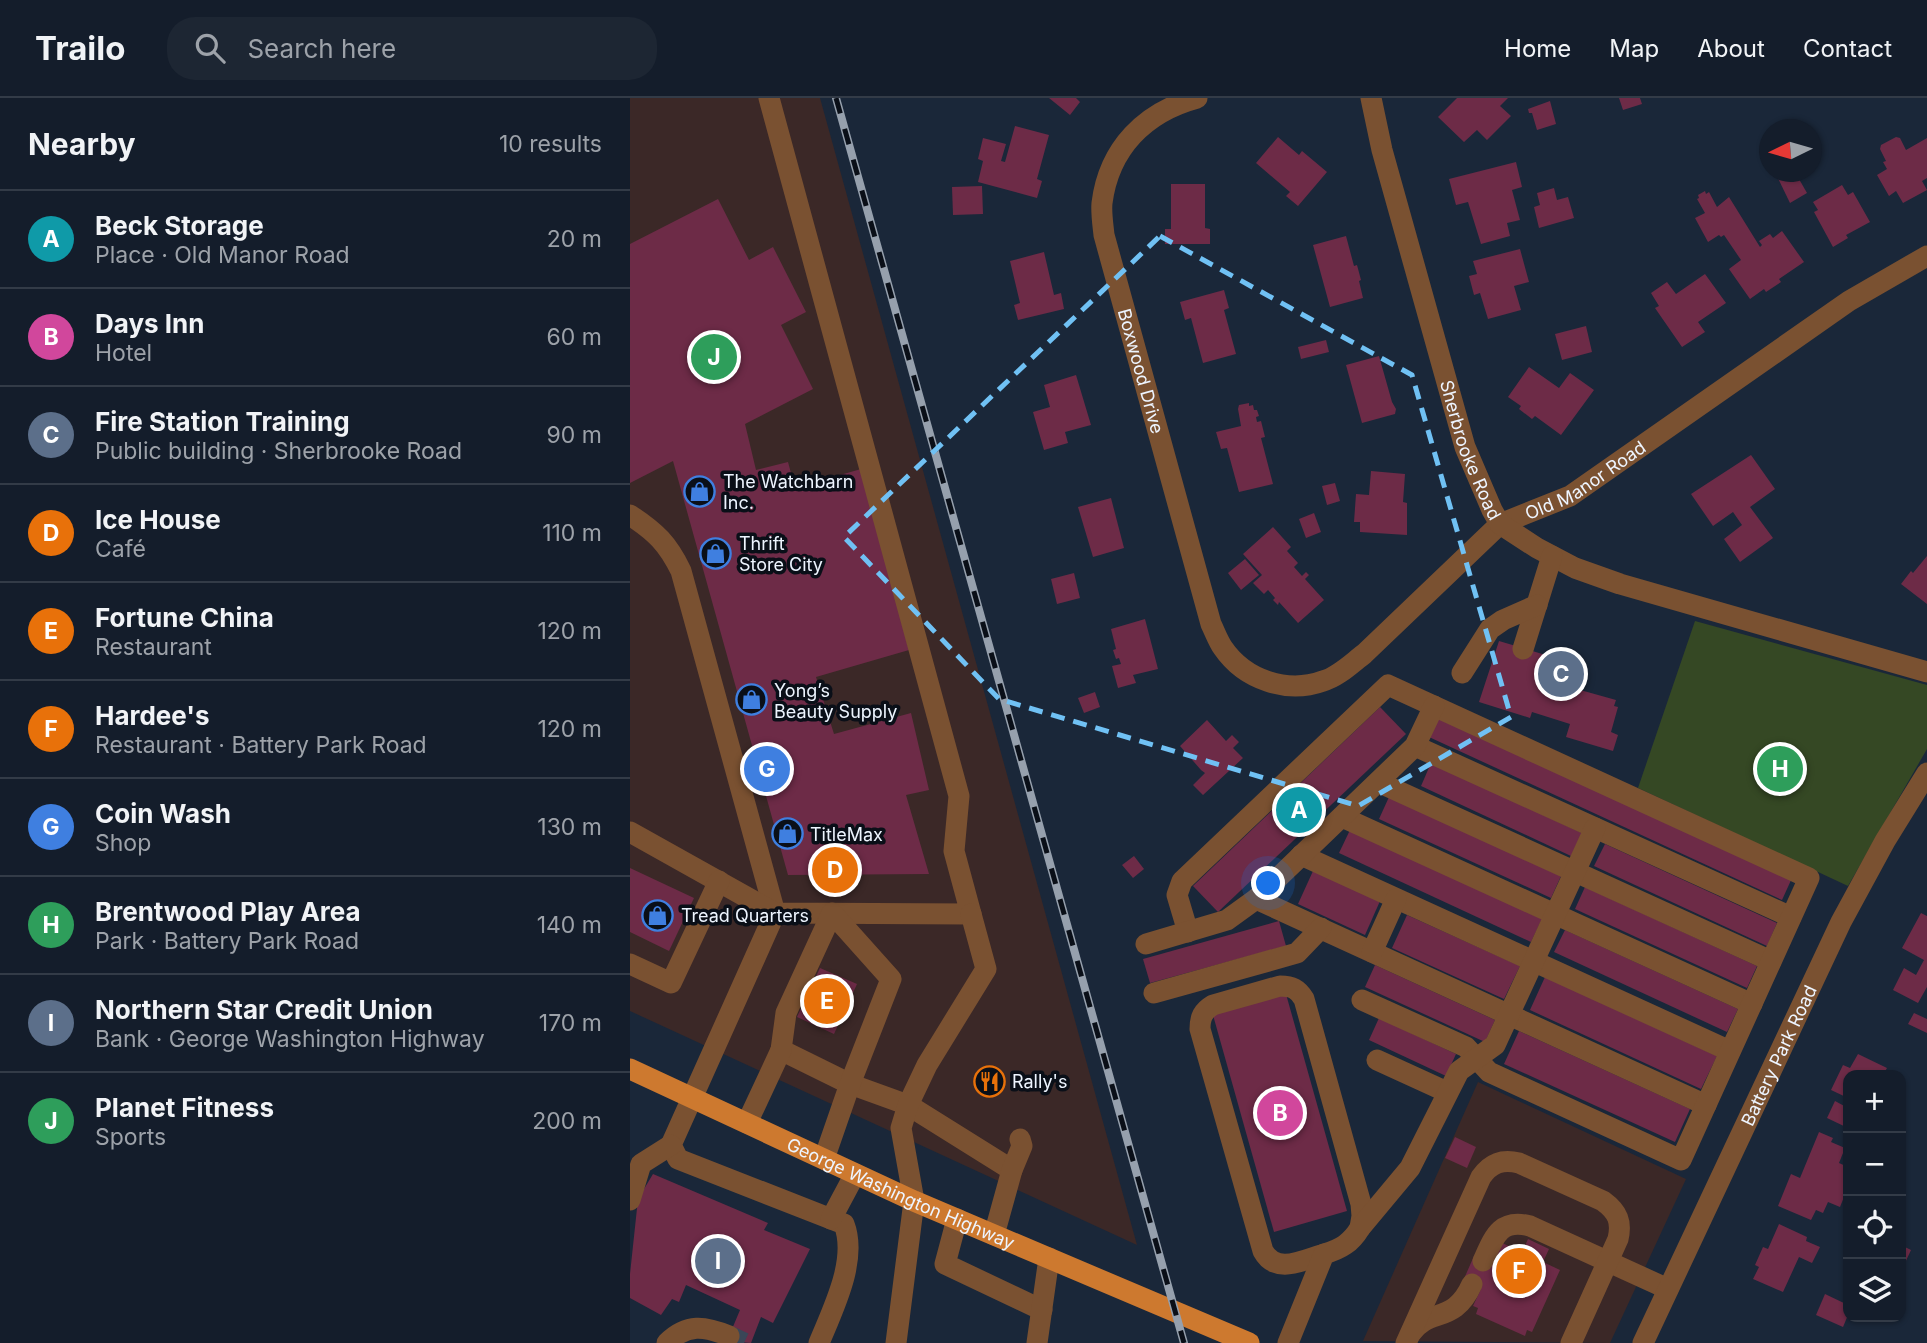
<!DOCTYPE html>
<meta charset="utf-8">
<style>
:root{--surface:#141d2b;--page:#1d2633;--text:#f1f3f6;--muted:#9da2a9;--line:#333b47;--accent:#70c1f4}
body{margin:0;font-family:Inter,sans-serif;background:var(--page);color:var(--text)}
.controls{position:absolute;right:21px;bottom:21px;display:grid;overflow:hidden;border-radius:14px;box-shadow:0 2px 5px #0004}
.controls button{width:63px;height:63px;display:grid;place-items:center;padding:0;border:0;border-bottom:2px solid var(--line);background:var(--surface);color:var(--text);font:35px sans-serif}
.compass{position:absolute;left:1129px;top:21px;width:63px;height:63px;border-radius:50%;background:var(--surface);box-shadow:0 2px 5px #0004;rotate:265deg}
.you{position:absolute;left:639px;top:786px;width:24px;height:24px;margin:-18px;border:5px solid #fff;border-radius:50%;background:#1a73e8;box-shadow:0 0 0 10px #1a73e833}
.badge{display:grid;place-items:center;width:46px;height:46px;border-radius:50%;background:var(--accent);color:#fff;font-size:23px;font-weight:700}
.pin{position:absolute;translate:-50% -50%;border:4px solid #fff;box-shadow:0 2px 7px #0006}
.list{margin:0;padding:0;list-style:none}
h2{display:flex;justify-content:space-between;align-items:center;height:91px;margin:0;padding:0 28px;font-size:30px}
h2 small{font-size:23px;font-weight:400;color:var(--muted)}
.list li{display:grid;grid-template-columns:46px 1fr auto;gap:21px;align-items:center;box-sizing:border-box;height:98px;padding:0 28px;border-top:2px solid var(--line)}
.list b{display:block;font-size:26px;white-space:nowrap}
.list p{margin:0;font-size:23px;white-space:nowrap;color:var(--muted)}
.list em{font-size:23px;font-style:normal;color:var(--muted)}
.icon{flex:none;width:38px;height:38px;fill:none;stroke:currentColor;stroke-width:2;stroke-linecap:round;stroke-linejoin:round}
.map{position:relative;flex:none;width:1297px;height:1245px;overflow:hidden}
header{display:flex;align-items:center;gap:42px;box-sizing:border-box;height:98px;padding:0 35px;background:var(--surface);border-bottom:2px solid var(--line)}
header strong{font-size:33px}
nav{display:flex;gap:38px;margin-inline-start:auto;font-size:24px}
.search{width:490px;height:63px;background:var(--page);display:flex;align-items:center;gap:18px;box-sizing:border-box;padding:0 24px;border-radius:28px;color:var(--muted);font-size:26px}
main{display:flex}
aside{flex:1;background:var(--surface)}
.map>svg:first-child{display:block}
</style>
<header>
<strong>Trailo</strong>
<div class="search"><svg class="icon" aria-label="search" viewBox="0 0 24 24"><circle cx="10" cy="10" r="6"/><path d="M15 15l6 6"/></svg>Search here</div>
<nav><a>Home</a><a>Map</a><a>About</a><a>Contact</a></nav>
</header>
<main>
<aside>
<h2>Nearby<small>10 results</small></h2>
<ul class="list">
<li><span class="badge" style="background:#0f9aa8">A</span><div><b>Beck Storage</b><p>Place · Old Manor Road</p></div><em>20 m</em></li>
<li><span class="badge" style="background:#d1479c">B</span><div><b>Days Inn</b><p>Hotel</p></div><em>60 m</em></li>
<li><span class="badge" style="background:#5c6f8a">C</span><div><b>Fire Station Training</b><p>Public building · Sherbrooke Road</p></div><em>90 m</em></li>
<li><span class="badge" style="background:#e8710a">D</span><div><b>Ice House</b><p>Café</p></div><em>110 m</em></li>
<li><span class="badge" style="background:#e8710a">E</span><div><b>Fortune China</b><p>Restaurant</p></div><em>120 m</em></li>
<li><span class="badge" style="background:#e8710a">F</span><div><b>Hardee's</b><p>Restaurant · Battery Park Road</p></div><em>120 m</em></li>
<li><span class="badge" style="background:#3f7fe0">G</span><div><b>Coin Wash</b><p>Shop</p></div><em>130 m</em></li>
<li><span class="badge" style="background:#2e9e5b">H</span><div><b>Brentwood Play Area</b><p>Park · Battery Park Road</p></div><em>140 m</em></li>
<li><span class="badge" style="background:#5c6f8a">I</span><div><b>Northern Star Credit Union</b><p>Bank · George Washington Highway</p></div><em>170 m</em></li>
<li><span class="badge" style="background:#2e9e5b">J</span><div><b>Planet Fitness</b><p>Sports</p></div><em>200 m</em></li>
</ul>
</aside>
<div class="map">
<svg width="1297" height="1245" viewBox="0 0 1297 1245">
<rect width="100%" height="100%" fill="#1a2739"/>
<g fill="#3b2827">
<polygon points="0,0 190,0 507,1147 0,913"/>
<polygon points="848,984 1056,1081 980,1245 733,1243"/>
</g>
<polygon fill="#354824" points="1065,523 1297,587 1297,651 1218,788 1008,690"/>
<g fill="#6d2b47">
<polygon points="419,0 446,0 450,4 440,17"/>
<polygon points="827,0 878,0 870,8 881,18 857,42 847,32 834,44 808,19"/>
<polygon points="989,0 1010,0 1012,6 993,12"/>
<polygon points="920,3 926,26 907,32 902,15 899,15 898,11"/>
<polygon points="385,28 419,37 407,81 412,83 407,100 348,84 353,63 348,61 353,40 376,46 371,63 375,64"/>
<polygon points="648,39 669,57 672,53 697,74 668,108 656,98 660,94 626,65"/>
<polygon points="1266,39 1270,40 1276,52 1297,40 1297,80 1292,83 1297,92 1273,105 1266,93 1259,98 1247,77 1257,71 1253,64 1256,63 1250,51 1251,47"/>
<polygon points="886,64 892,89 882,92 890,122 877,125 880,138 851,146 838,104 826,107 819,81"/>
<polygon points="1145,74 1165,74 1177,95 1160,105"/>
<polygon points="541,86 575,86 575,130 580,131 580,146 535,146 535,131 541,131"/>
<polygon points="1212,87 1218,97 1223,94 1240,124 1216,137 1218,140 1203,149 1184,114 1188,112 1183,104"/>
<polygon points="352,88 353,116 323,117 322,89"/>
<polygon points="924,90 927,102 938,99 944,120 909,130 904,109 910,107 907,95"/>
<polygon points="1075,93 1076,96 1079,94 1087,109 1099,99 1130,149 1132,147 1129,143 1140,136 1143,140 1152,133 1174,164 1149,181 1151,184 1136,194 1134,191 1120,201 1099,171 1111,162 1094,137 1091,139 1089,137 1078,144 1065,120 1075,115 1067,101 1069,100 1068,97"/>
<polygon points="88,101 119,162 143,149 176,214 151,227 183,291 115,326 126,372 158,364 165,390 231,371 279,552 186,579 204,636 281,615 299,692 276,697 299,776 158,777 43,363 0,385 0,146"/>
<polygon points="716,138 724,168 727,167 731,182 729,183 733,200 700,209 683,147"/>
<polygon points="890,151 899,184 884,188 891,212 858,221 850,195 844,197 839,178 847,176 843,163"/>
<polygon points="414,154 424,197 431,195 434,211 388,222 384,207 390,205 380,163"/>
<polygon points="1075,176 1096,205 1068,224 1075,234 1052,249 1025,210 1029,208 1021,195 1037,184 1046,196"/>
<polygon points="594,192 599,210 594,212 606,256 573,265 561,220 555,222 550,204"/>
<polygon points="956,228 962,254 932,262 925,236"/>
<polygon points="696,242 699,254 671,261 668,249"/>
<polygon points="749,258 762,304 766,311 765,316 732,325 716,267"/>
<polygon points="899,269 929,290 940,275 964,292 931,337 905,318 902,321 889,311 891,308 878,299"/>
<polygon points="446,277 461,327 435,334 438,345 414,352 403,314 420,309 414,287"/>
<polygon points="619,305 619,308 623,307 624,312 627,312 629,318 626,319 627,324 631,323 635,339 631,340 643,386 609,394 597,350 591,351 586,334 611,328 608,311 609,307"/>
<polygon points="1121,357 1145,391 1120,409 1143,440 1110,464 1094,441 1112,427 1103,414 1083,428 1061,396"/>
<polygon points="741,373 775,376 773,404 777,405 777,437 730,434 730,424 724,424 726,396 739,397"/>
<polygon points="705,385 710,403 697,407 692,388"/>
<polygon points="481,400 494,450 463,459 448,409"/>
<polygon points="684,415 691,434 676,440 669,421"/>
<polygon points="643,429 661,449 657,453 668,465 664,469 672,478 676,474 679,477 675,481 694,502 668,525 649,504 648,507 643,502 645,500 638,492 634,496 623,485 632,477 613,456"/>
<polygon points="1297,458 1297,506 1271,486 1281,473 1283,475"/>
<polygon points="615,461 629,477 611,492 598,475"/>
<polygon points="444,475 450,500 427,506 421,481"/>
<polygon points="515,521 528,571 503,577 506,585 488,590 482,568 491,566 489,560 486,561 483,552 486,551 481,531"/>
<polygon points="869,543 919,558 911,581 986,602 984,608 988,609 981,634 988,637 983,653 936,639 940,626 902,614 900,620 849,604"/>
<polygon points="465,594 470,609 454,615 448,600"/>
<polygon points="750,609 776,636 588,814 563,788"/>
<polygon points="810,617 1162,780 1152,802 799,639"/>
<polygon points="577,622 596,643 602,637 609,644 603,650 613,660 573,697 563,687 575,675 571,672 550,648"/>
<polygon points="801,665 952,735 941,758 791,688"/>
<polygon points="759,699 931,778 921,800 749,721"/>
<polygon points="720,732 912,821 901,844 709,755"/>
<polygon points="975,746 1147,825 1137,848 964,768"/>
<polygon points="504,758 514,771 503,780 492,767"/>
<polygon points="0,770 64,800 39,853 0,834"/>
<polygon points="683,773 750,803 735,837 668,806"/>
<polygon points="955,789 1127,868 1117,890 945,811"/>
<polygon points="1291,815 1297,818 1297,889 1288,905 1263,892 1274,870 1286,877 1294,862 1272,850"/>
<polygon points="777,817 890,868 874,901 762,850"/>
<polygon points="649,823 656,848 520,885 513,861"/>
<polygon points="935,832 1108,911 1097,934 924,854"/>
<polygon points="745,867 865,922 855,944 735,889"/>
<polygon points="190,870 227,886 204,936 167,919"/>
<polygon points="915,879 1087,958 1071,991 900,912"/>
<polygon points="656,896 717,1113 644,1134 583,917"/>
<polygon points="1284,915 1297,921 1297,935 1278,926"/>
<polygon points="749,920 826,956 816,978 739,942"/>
<polygon points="889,933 1060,1011 1045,1044 874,966"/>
<polygon points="1228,956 1257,970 1253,977 1218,977 1218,1000 1201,992 1213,967 1220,970"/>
<polygon points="1205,1003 1218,1010 1218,1030 1197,1020"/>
<polygon points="1189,1034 1203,1040 1201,1044 1215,1050 1209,1065 1218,1069 1218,1089 1210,1109 1198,1104 1193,1115 1186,1112 1181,1122 1148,1108 1161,1076 1170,1080"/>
<polygon points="825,1039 846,1049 837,1070 815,1060"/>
<polygon points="23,1076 138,1125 134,1132 180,1151 143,1225 131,1219 121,1245 97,1243 110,1212 56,1187 49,1204 42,1201 31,1217 0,1200 0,1176 8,1101"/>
<polygon points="1149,1126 1177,1139 1176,1143 1190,1149 1182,1165 1169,1159 1153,1194 1123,1181 1129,1169 1125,1167 1133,1149 1138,1151"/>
<polygon points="898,1141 919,1151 913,1164 930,1172 902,1234 897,1232 895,1238 846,1216 848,1210 843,1208 851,1191 833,1183 844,1158 872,1145 892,1154"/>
<polygon points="1271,1147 1281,1152 1274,1167 1271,1166"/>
<polygon points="1195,1196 1218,1207 1218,1217 1213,1229 1186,1217"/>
</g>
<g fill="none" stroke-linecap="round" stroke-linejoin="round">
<polyline stroke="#3a4657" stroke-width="21" stroke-dasharray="21 10" stroke-linecap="butt" points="99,1238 114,1245"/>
<g stroke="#7a5131" stroke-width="21">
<path id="s1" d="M567,0c-52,14 -88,50 -95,105 -1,10 1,22 2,32l107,389c4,8 7,17 12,24 22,32 64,46 100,33 15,-4 29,-18 41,-27l136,-130 70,-28 279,-195 78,-45"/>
<path id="s2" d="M741,0l11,52 83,297 27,63 8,14 37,24 38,20 45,16 307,88"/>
<path d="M0,417c26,17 38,29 51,56l94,342 -104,232 7,14 166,65c14,36 -11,85 -25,119"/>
<polyline points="893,551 922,458"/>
<polyline points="832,575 860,531 873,522 907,507"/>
<polyline points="785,648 1161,819"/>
<polyline points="748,684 1141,863"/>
<polyline points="712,719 1122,906"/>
<polyline points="0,734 145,815 341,816 324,753 329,698 139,0"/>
<polyline points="671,757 1100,953"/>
<polyline points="626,801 1076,1007"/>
<polyline points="558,834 547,797 552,783 758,587 1179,780 1051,1062 859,974 836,949 732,902"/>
<polyline points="516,846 597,822 626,801 785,648 804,608"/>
<polyline points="742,854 766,801"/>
<polyline points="0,866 41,885 89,783"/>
<polyline points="524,895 667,855 691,830"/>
<polyline points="151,952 220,986 278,1007 382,1072"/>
<polyline points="747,962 817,994"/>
<polyline points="117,1025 151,952 156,915 202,815 261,881 220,986 194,1061"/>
<polyline points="0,1102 11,1066 41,1047"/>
<polyline points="201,1121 225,1076"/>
<polyline points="327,1121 315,1166 412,1212"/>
<polyline points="364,1137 382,1072 392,1048 390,1041"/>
<path d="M694,1156c-21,6 -48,21 -61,-3l-63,-222c0,-12 3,-18 13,-24l67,-19c12,0 18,3 24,13l57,205 1,12 -2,12"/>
<path d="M853,1163c11,-24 17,-43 47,-35l138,63"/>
<path d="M781,1235c18,-26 43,-8 61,-49"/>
<path d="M37,1245c20,-20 38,-17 62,-7"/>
<polyline points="266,1245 284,1103 271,1030 278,1007 297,967 356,871 341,816"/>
<polyline points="407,1245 419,1160"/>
<path d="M658,1245l36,-89c17,-5 27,-11 36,-26l50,-60 49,-97 36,-26 100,-217"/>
<path d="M776,1245l75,-166c10,-14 21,-18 38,-14l84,38c15,11 19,21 15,38l-47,104"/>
<path id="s3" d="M1013,1245l198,-421 44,-81 42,-68"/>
</g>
<path stroke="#cd792f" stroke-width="21" id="s4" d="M0,971l284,132 335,142"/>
<defs>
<polyline id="rail" points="206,0 554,1245"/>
</defs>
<use href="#rail" stroke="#96a0ad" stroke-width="8"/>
<use href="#rail" stroke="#0a0f18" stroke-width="5" stroke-dasharray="16" stroke-linecap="butt"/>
</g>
<path fill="none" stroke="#70c1f4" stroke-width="5" stroke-dasharray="14 9" stroke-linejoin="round" d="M530,138l252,139 99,342 -153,89 -359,-107 -155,-162z"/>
<defs>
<symbol id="shop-ring" viewBox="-11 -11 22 22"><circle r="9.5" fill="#0a0f18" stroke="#3f7fe0" stroke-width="1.5"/><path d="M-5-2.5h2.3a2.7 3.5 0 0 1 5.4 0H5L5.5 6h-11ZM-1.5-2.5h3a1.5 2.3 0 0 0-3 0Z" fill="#3f7fe0"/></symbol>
<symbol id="restaurant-ring" viewBox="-11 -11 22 22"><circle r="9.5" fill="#0a0f18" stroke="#e8710a" stroke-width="1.5"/><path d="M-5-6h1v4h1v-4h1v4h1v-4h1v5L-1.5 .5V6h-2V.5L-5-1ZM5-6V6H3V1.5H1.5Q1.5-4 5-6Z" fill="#e8710a"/></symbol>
</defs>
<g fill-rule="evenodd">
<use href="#shop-ring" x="52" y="376" width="35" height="35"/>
<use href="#shop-ring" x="68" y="438" width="35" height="35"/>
<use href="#shop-ring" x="104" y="584" width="35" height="35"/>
<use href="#shop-ring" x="140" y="718" width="35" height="35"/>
<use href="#shop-ring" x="10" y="800" width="35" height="35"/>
<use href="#restaurant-ring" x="342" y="966" width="35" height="35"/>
</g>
<g text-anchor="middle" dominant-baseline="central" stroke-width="7" stroke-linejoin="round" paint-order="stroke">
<g font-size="18" fill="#eef5ff" stroke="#0a0f18">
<text stroke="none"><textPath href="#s1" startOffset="324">Boxwood Drive</textPath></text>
<text stroke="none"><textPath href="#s2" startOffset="366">Sherbrooke Road</textPath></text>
<text stroke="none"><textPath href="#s1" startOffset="1060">Old Manor Road</textPath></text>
<text stroke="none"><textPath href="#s3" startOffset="318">Battery Park Road</textPath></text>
<text stroke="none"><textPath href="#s4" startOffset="298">George Washington Highway</textPath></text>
</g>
<g font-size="18" fill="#eef5ff" stroke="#0a0f18" text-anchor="start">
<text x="93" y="383">The Watchbarn<tspan x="93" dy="21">Inc.</tspan></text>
<text x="109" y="445">Thrift<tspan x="109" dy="21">Store City</tspan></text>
<text x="144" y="592">Yong’s<tspan x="144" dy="21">Beauty Supply</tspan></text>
<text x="180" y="736">TitleMax</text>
<text x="51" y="817">Tread Quarters</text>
<text x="382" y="983">Rally's</text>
</g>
</g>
</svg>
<div class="controls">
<button>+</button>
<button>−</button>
<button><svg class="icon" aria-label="locate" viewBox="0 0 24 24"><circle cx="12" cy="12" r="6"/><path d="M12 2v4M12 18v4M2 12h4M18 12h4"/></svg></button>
<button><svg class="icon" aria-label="layers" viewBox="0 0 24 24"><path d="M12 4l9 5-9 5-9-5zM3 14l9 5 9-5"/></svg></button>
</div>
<svg class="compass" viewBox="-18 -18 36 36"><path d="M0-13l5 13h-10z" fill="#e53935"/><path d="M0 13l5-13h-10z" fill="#9da2a9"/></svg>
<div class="you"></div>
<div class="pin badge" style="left:669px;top:712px;background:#0f9aa8">A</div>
<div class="pin badge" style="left:650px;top:1015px;background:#d1479c">B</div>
<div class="pin badge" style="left:931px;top:576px;background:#5c6f8a">C</div>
<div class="pin badge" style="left:205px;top:772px;background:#e8710a">D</div>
<div class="pin badge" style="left:197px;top:903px;background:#e8710a">E</div>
<div class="pin badge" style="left:889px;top:1173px;background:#e8710a">F</div>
<div class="pin badge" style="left:137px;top:671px;background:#3f7fe0">G</div>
<div class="pin badge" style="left:1150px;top:671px;background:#2e9e5b">H</div>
<div class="pin badge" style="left:88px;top:1163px;background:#5c6f8a">I</div>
<div class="pin badge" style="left:84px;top:259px;background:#2e9e5b">J</div>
</div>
</main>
